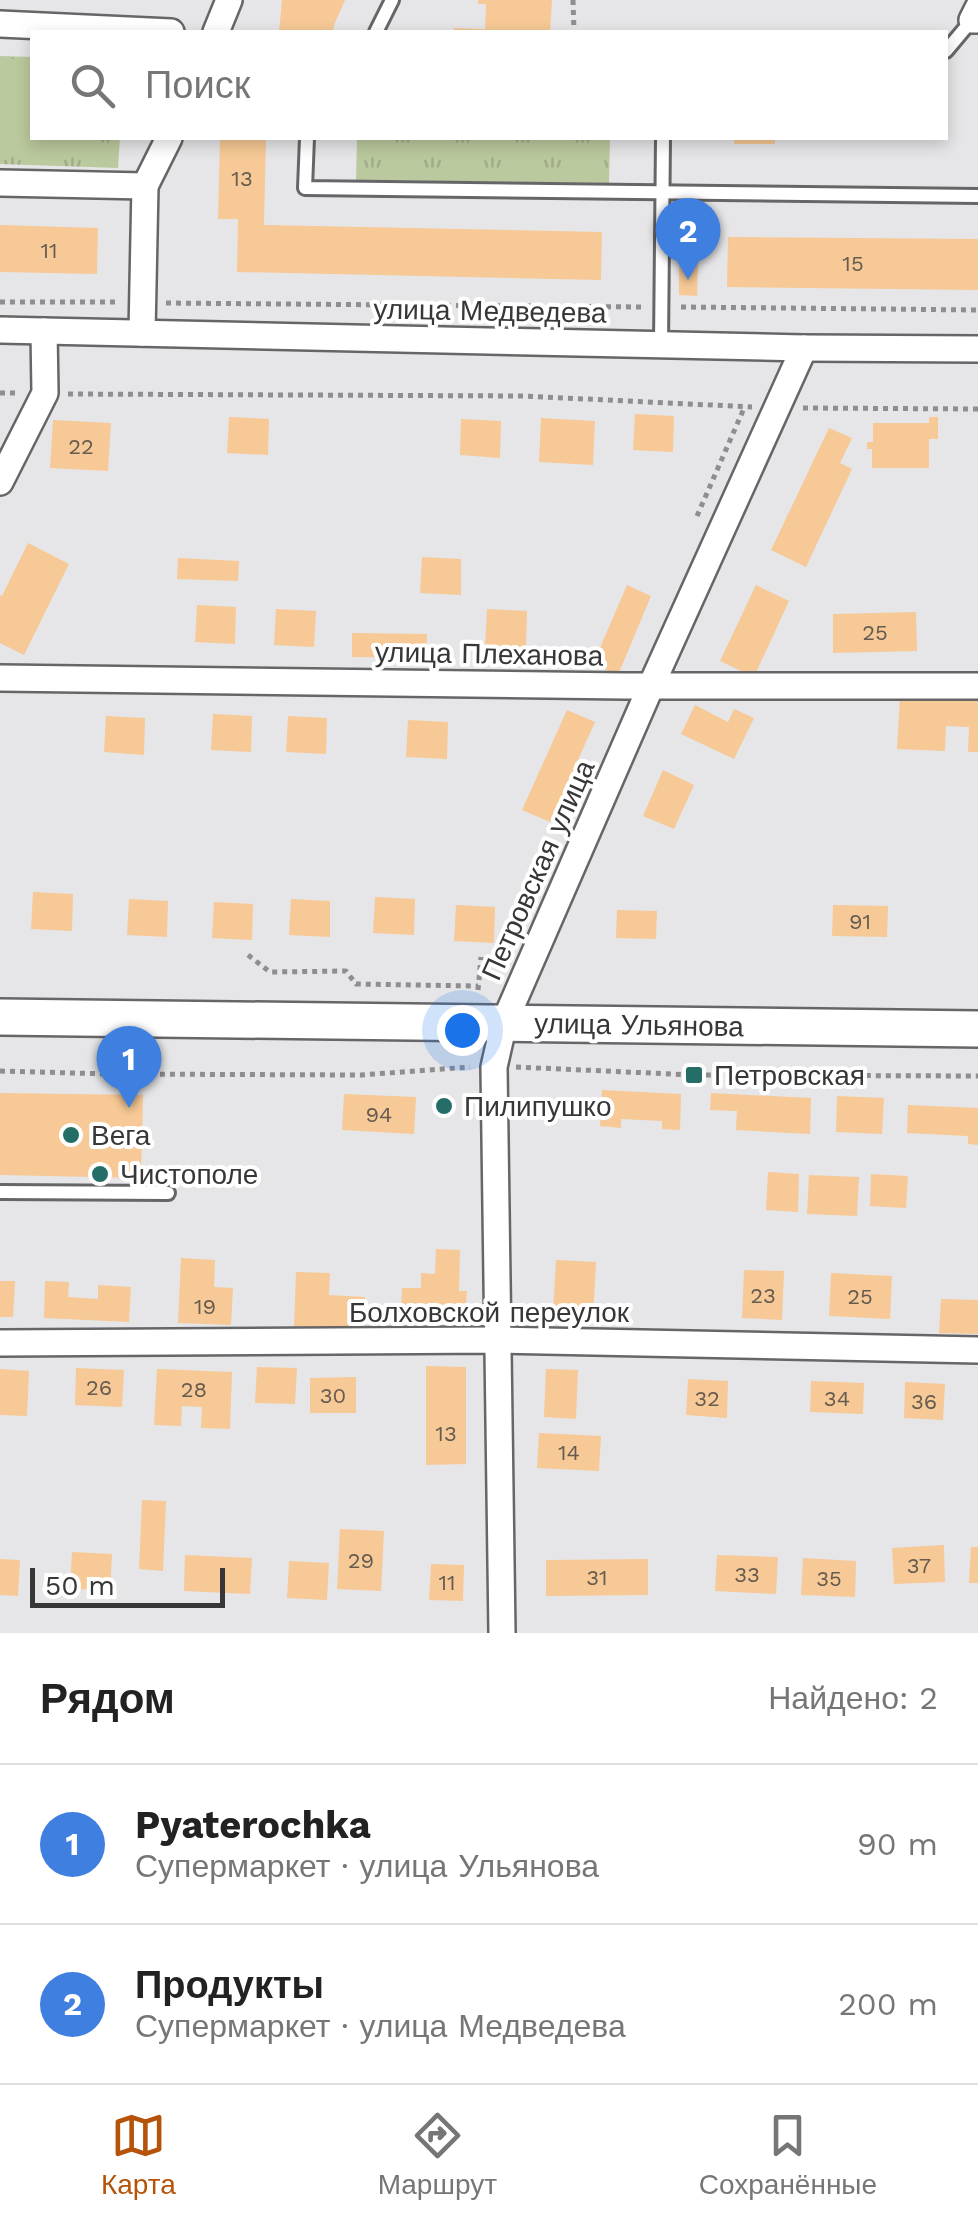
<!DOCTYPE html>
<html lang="ru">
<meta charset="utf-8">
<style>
:root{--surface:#fff;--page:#f2f2f2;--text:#222;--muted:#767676;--line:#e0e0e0;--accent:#b45309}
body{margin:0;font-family:"Work Sans",sans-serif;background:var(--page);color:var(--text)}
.scale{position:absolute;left:30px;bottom:25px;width:195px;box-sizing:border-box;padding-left:10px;border:5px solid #373738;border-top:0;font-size:28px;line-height:35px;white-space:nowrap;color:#373738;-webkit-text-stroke:8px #fff;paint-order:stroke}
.you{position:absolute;left:462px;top:1030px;width:35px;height:35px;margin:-25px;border:8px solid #fff;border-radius:50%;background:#1a73e8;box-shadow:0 0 0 15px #1a73e833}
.badge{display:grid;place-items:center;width:65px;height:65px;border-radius:50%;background:var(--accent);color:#fff;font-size:32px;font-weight:700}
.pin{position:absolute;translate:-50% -82px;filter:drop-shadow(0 2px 5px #0008)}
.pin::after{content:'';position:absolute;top:52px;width:35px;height:30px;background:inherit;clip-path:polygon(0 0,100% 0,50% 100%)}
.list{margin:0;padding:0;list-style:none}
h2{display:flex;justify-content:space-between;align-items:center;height:130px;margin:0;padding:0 40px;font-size:42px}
h2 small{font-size:32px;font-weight:400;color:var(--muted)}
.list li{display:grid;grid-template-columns:65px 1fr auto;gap:30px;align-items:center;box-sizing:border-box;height:160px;padding:0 40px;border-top:2px solid var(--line)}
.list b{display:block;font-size:38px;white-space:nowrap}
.list p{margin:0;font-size:32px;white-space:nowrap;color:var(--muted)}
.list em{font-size:32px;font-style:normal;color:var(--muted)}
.icon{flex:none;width:55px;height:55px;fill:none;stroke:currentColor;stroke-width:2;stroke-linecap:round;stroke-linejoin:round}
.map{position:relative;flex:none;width:978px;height:1633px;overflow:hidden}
.search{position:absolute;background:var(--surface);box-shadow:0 5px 15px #0003;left:30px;right:30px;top:30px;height:110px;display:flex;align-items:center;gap:25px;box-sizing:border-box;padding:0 35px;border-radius:0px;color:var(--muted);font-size:38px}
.sheet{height:450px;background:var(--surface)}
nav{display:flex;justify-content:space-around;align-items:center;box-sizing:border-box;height:140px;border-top:2px solid var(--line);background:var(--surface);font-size:28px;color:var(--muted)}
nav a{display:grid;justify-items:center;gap:5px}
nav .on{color:var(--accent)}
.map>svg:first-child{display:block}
</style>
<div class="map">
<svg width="978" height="1633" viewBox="0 0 978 1633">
<defs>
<pattern id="park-tufts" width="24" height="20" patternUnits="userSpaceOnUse" patternTransform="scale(2.5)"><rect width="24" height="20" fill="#bbc99e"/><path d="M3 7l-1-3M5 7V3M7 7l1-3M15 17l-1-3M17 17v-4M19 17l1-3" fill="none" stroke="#a1ad89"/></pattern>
</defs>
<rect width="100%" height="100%" fill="#e6e6e8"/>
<g fill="url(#park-tufts)">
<polygon points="0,56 32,57 32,138 120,138 118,168 0,164"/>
<polygon points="357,138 610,138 609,183 356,180"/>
</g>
<polygon fill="#bbc99e" points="0,58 32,60 32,138 103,138 98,144 89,149 0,144"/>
<g fill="#f6c996">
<polygon points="282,0 345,0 334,25 333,32 279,32"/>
<polygon points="478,0 552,0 550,32 453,32 454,28 485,29 485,32 486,4 478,4"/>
<polygon points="220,138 266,138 264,225 602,232 601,280 237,272 238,219 218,219"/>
<rect x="734" y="138" width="41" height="6"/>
<polygon points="0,225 98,228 97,274 0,272"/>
<polygon points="728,237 978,239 978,290 727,287"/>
<polygon points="679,263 698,264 697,296 679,295"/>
<polygon points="635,414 674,416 673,452 633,450"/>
<polygon points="229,417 269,419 268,455 227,453"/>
<polygon points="929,417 938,417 938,439 929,439 929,468 872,468 872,449 867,449 867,442 873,442 873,423 929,423"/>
<polygon points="541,418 595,421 593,465 539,462"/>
<polygon points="461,419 501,421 500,458 460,455"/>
<polygon points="53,420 111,423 108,471 50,468"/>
<polygon points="829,428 852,438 840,463 852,469 806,567 771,550"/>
<polygon points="28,543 69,564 24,655 0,643 0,595 2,596"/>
<polygon points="422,557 461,559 461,595 420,593"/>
<polygon points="178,558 239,561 238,581 177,579"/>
<polygon points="627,585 651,596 618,675 593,664"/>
<polygon points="756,585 789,601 754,677 720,661"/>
<polygon points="197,605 236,607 235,644 195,642"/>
<polygon points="276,609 316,611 314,647 274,645"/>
<polygon points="487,609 527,611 526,648 485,646"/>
<polygon points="916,612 917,651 833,653 833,614"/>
<polygon points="352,633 427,634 426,658 352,657"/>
<polygon points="900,696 978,701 978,752 968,752 969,727 946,726 945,751 897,749"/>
<polygon points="695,705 728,722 734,709 754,718 734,759 681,734"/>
<polygon points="567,710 595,722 550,822 522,810"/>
<polygon points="213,714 252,716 251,752 211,750"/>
<polygon points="106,716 145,718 144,755 104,752"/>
<polygon points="288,716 327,718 326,754 286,752"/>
<polygon points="408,720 448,722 447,759 406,757"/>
<polygon points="663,770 694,785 674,829 643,816"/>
<polygon points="33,892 73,894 72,931 31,929"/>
<polygon points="375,897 415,899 414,935 373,933"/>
<polygon points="129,899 168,901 167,937 127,935"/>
<polygon points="291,899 330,901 330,937 289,935"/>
<polygon points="214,902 253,904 252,940 212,938"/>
<polygon points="456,905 495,907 494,943 454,941"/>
<polygon points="833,905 888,906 887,937 832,936"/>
<polygon points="617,910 657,911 656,939 616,938"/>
<polygon points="602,1090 681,1094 680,1130 662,1129 662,1121 621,1119 621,1128 600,1126"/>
<polygon points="0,1093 143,1095 141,1178 0,1175"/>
<polygon points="711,1093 811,1098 810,1134 736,1130 737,1111 710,1110"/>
<polygon points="344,1094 416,1097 414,1134 342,1130"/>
<polygon points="837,1096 884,1098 882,1134 836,1132"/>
<polygon points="908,1105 978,1108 978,1145 968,1144 968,1136 907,1133"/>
<polygon points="768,1172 799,1174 798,1212 766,1210"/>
<polygon points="871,1174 908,1176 906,1208 870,1206"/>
<polygon points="809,1175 859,1177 857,1216 807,1214"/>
<polygon points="436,1249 460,1250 459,1291 467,1291 465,1319 401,1316 402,1288 421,1288 421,1273 435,1274"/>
<polygon points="181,1258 215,1260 214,1287 233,1288 231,1325 178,1323"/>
<polygon points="556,1260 596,1262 593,1317 553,1314"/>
<polygon points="744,1270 784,1271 782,1320 742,1318"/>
<polygon points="296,1272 330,1273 329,1295 365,1297 363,1330 294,1326"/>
<polygon points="831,1273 892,1276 890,1319 829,1316"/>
<polygon points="0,1281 15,1281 13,1317 0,1317"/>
<polygon points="45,1281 69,1282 68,1297 98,1299 98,1285 131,1287 129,1322 44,1318"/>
<polygon points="941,1299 978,1300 978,1334 939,1333"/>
<polygon points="426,1366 466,1367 466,1464 426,1465"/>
<polygon points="257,1367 297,1368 295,1404 255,1403"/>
<polygon points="76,1368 124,1370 122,1407 75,1405"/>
<polygon points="0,1369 29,1371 27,1416 0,1415"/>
<polygon points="157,1369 232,1372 230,1429 201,1428 202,1407 182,1406 181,1426 154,1425"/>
<polygon points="546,1369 578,1370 576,1419 544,1417"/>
<polygon points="356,1377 356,1413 310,1413 310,1378"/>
<polygon points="688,1379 728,1381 727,1418 686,1415"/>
<polygon points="811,1381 864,1383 863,1414 810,1412"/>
<polygon points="905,1382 945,1384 943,1420 904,1418"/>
<polygon points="539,1433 601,1436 599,1471 537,1468"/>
<polygon points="142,1500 166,1501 163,1571 139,1569"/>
<polygon points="340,1529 384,1531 381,1591 337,1589"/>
<polygon points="944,1545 945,1582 894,1584 892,1548"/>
<polygon points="971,1547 978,1547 978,1583 969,1583"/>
<polygon points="72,1552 112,1554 110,1590 70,1589"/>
<polygon points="185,1555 252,1558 250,1594 184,1591"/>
<polygon points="717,1555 778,1557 776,1594 715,1591"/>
<polygon points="803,1558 856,1561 855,1597 801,1595"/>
<polygon points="0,1559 20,1560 18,1596 0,1595"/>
<polygon points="648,1559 648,1595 546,1596 546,1560"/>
<polygon points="289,1561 329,1563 327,1600 287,1598"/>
<polygon points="431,1564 464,1565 463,1601 429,1600"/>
</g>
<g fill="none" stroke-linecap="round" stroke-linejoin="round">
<defs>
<g id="service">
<polyline points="376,32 392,0"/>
<polyline points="946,51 972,20"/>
<polyline points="307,138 305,188 978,196"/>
<polyline points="661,345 663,138"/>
<polyline points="0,1192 168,1193"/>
</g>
<g id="minor">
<polyline points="978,8 972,20 978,20"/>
<polyline points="0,24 171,32"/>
<polyline points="216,32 229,0"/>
<polyline points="0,183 145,186"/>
<polyline points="0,330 804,348 978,349"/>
<polyline points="142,333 145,186 169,138"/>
<polyline points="0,482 45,393 44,331"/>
<polyline points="0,678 624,686 978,686"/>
<polyline points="0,1343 497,1340 978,1350"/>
<polyline points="502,1633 494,1067 504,1023 651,686 804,348"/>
</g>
<polyline id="secondary" points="0,1017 978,1029"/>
</defs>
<use href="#service" stroke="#666668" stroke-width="18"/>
<use href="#minor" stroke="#666668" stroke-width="30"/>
<use href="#secondary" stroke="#666668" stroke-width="40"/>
<g stroke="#8e8e90" stroke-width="5" stroke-dasharray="5 5" stroke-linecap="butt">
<polyline points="573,0 574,32"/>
<polyline points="0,302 120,302"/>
<polyline points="166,303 645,307"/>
<polyline points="681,307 978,310"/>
<polyline points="0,393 17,393"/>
<polyline points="68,394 523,396 752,407"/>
<polyline points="803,408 978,409"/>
<polyline points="697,516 745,406"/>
<polyline points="248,955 270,972 346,971 356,984 478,986"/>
<polyline points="501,957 543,864"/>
<polyline points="478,990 481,957"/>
<polyline points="516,1067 694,1075 978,1076"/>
<polyline points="0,1071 110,1074 361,1075 470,1067"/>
</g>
<use href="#service" stroke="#fff" stroke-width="12"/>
<use href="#minor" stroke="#fff" stroke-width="25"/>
<use href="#secondary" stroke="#fff" stroke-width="35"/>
</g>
<g fill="#256e67" stroke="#fff" stroke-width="4">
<rect x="684" y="1065" width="20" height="20" rx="5"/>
<circle cx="444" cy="1106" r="10"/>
<circle cx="71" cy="1135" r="10"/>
<circle cx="100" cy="1174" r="10"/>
</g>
<g text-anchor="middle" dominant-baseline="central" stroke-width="8" stroke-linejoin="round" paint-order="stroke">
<g font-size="22" fill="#675c50">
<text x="242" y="178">13</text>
<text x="49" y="250">11</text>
<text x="853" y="263">15</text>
<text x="81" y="446">22</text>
<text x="875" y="632">25</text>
<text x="860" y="921">91</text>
<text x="379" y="1114">94</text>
<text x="763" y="1295">23</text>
<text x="860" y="1296">25</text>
<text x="205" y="1306">19</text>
<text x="99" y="1387">26</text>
<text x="194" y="1389">28</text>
<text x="333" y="1395">30</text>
<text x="707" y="1398">32</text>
<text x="837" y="1398">34</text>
<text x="924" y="1401">36</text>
<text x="446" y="1433">13</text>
<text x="569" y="1452">14</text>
<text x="361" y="1560">29</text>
<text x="919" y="1565">37</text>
<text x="747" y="1574">33</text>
<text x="597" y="1577">31</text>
<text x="829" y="1578">35</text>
<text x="447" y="1582">11</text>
</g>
<g font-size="28" fill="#373738" stroke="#fff">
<text transform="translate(490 311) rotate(1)">улица Медведева</text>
<text transform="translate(489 654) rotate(1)">улица Плеханова</text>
<text transform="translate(538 870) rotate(-66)">Петровская улица</text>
<text transform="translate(639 1025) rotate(1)">улица Ульянова</text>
<text x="489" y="1312">Болховской переулок</text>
</g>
<g font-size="28" fill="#373738" stroke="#fff" text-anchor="start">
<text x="714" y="1075">Петровская</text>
<text x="464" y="1106">Пилипушко</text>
<text x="91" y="1135">Вега</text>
<text x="120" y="1174">Чистополе</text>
</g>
</g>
</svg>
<div class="scale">50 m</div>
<div class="you"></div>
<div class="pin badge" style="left:129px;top:1108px;background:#3f7fe0">1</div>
<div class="pin badge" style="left:688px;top:280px;background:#3f7fe0">2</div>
<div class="search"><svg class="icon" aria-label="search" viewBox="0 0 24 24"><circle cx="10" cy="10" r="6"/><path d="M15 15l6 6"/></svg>Поиск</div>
</div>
<section class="sheet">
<h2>Рядом<small>Найдено: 2</small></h2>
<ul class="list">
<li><span class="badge" style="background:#3f7fe0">1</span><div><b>Pyaterochka</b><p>Супермаркет · улица Ульянова</p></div><em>90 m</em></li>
<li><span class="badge" style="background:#3f7fe0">2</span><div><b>Продукты</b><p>Супермаркет · улица Медведева</p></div><em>200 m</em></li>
</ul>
</section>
<nav>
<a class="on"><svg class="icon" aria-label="map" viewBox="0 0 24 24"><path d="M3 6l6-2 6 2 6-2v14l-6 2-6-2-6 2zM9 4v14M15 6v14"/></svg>Карта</a>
<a><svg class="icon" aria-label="directions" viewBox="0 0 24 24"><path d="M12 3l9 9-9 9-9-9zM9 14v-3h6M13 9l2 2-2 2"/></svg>Маршрут</a>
<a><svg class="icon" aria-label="saved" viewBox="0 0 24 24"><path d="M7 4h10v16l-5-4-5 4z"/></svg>Сохранённые</a>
</nav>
